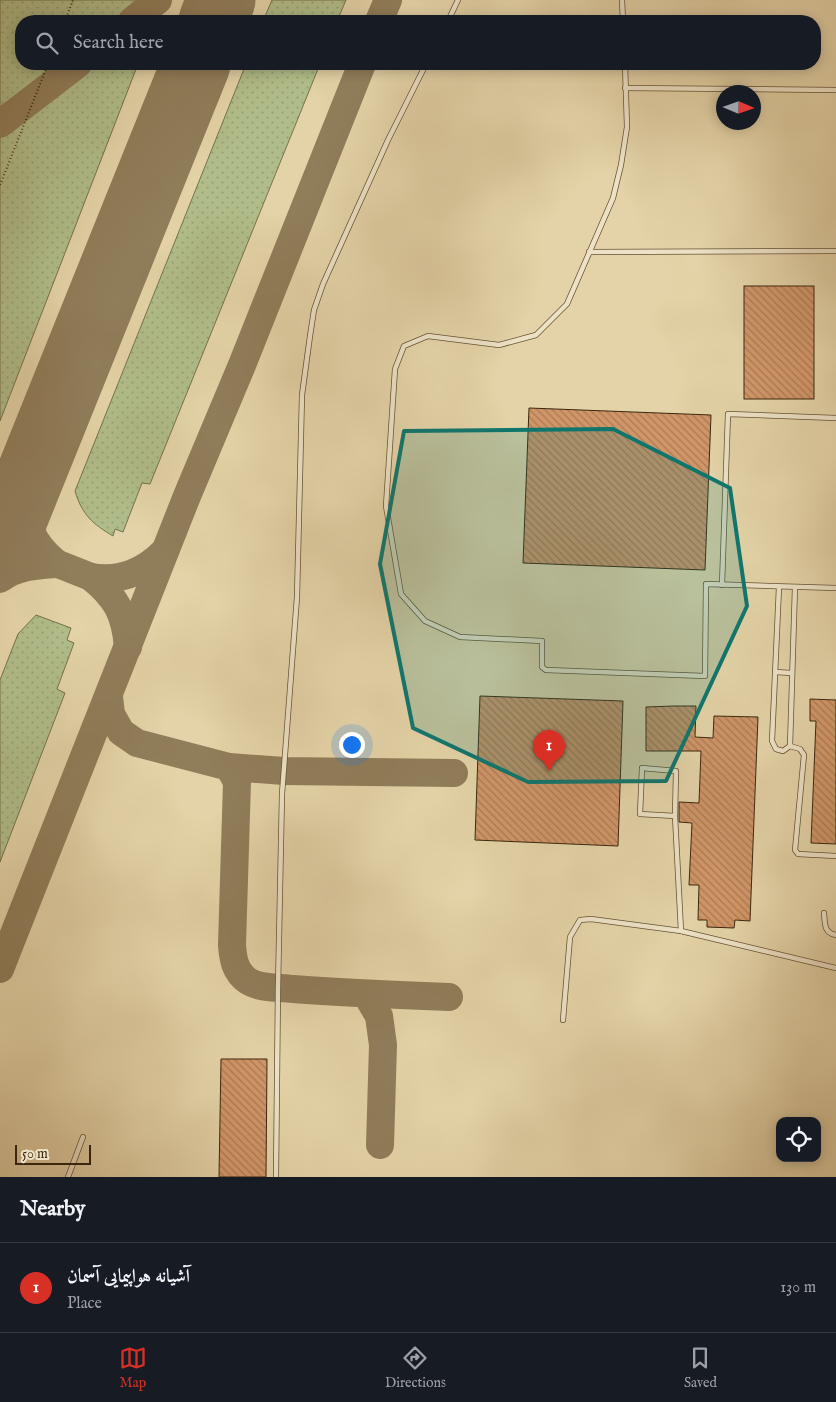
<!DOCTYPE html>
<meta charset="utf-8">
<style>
:root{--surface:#171b24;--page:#242831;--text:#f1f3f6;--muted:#9ea1a6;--line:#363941;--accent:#d93025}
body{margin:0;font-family:"IM FELL English",Amiri,serif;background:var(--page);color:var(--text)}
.controls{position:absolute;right:15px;bottom:15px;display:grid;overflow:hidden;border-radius:10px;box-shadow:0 2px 12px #0003}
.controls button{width:45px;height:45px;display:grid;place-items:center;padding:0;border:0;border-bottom:1px solid var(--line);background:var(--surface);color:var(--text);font:25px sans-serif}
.compass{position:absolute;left:716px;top:85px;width:45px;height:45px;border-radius:50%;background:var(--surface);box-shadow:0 2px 12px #0003;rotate:92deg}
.scale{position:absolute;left:15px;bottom:12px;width:76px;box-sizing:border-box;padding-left:5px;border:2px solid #3c270d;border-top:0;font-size:14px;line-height:18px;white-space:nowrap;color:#3c270d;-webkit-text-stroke:4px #ede2c6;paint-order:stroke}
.you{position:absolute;left:351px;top:744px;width:18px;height:18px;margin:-12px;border:4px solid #fff;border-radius:50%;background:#1a73e8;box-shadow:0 0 0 8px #1a73e833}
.badge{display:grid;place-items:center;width:32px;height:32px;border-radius:50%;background:var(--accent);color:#fff;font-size:16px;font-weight:700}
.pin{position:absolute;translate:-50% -41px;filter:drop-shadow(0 1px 2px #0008)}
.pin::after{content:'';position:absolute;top:26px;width:18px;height:15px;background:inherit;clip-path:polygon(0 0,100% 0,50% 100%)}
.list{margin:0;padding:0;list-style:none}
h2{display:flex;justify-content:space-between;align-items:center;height:65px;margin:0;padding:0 20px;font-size:21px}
h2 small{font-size:16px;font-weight:400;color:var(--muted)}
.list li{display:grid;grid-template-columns:32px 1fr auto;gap:15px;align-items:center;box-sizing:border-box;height:90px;padding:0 20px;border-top:1px solid var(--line)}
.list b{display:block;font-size:19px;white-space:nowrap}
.list p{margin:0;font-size:16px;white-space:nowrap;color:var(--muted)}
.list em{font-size:16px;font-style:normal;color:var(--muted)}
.icon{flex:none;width:28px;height:28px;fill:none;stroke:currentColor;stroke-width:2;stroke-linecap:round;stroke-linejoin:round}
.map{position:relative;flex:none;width:836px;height:1177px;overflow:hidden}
.search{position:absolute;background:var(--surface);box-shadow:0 2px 12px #0003;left:15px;right:15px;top:15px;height:55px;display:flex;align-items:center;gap:12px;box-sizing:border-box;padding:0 18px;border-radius:20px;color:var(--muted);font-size:19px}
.sheet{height:155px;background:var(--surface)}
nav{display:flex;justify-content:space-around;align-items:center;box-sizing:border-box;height:70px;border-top:1px solid var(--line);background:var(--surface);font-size:14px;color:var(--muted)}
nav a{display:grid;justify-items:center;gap:2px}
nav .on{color:var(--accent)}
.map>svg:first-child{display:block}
</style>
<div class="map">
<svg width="836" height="1177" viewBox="0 0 836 1177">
<defs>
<pattern id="grass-dots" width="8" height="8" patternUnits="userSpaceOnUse" patternTransform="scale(1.25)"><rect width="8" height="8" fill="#b0bd8a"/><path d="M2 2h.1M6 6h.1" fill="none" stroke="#98a276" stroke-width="1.8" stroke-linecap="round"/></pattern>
<pattern id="building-back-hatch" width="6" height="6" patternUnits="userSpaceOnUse" patternTransform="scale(1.25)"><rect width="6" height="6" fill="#d09668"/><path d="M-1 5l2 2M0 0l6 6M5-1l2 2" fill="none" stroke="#aa7a54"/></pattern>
</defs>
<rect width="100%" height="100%" fill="#e4d3a8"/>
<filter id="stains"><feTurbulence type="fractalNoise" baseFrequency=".004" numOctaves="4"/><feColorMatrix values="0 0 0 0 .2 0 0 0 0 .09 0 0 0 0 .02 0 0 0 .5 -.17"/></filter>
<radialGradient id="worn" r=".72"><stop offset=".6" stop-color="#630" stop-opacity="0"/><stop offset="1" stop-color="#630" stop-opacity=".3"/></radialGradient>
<g fill="url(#grass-dots)" stroke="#76724c">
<polygon points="0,0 163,0 155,21 21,21 21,64 138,64 0,421"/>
<polygon points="272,0 346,0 337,21 263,21"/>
<path d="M246,64h74l-170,420 -8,-1 -19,49 -8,-3 -2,7c-20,-12 -31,-21 -38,-45z"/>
<polygon points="36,615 71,628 67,640 74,643 57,689 65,693 0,862 0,680 18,634"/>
</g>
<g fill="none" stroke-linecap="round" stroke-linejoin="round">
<g stroke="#907d5a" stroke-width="28">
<polyline points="132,21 158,0"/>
<polyline points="379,21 388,0"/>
<polyline points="0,124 78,64"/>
<path d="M24,493c1,29 7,49 30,68"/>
<polyline points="0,508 30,480"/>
<path d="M0,541l91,36c30,5 53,-5 74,-26"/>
<path d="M91,577c26,21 34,37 37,70"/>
<path d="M0,579c17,-13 35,-13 55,-15"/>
<path d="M109,697l2,17 10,18 16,11 92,24 8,15 -5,163c1,14 3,27 16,36 12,8 32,6 45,8 52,4 104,6 156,8"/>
<polyline points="229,767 284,771 454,773"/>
<polyline points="0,969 187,496 242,365 362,64"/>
<polyline points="366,994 379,1016 383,1045 380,1145"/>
</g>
<g stroke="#907d5a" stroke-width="69">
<polyline points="213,21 221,0"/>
<polyline points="0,551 196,64"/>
</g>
</g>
<g fill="url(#building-back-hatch)" stroke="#3c270d">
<rect x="744" y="286" width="70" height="113"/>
<polygon points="529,408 711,415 705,570 523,563"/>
<polygon points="480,696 623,701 618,846 475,840"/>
<polygon points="810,699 836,700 836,844 811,843 816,721 810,721"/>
<polygon points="674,706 696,706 695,737 713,738 714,716 758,717 750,921 735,920 734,928 707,927 707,920 698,920 699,885 689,885 692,823 679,822 679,802 699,803 701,751 646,751 646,707"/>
<polygon points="221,1059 267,1059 266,1177 219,1177"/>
</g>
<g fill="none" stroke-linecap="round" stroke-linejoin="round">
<defs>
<g id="service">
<polyline points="622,0 623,21"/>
<polyline points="448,21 458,0"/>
<polyline points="625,64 627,127 621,165 613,198 567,304 536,335 499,345 428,336 404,346 395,369 386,506 401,594 425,621 460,637 542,641 542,667 546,670 705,676 706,584 836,588"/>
<polyline points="625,88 836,90"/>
<polyline points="589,252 836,251"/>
<polyline points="722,585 728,414 836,418"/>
<polyline points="779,587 772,741 776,749 783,751 790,746 800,749 804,755 795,850 798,854 836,856"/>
<polyline points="775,672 792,673"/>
<polyline points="790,746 795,587"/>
<polyline points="675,816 640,814 642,768 676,771 675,816 681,931"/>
<path d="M824,913c1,11 0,20 12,22"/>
<polyline points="563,1020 570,937 580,920 591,919 681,931 836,968"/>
<polyline points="68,1177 83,1137"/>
<polyline points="276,1177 278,987 282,794 297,597 302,395 310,336 314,310 323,284 388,140 426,64"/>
</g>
</defs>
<use href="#service" stroke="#665234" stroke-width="6"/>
<g stroke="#3c270d" stroke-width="2" stroke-dasharray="1 2.5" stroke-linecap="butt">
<polyline points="65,21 73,0"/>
<polyline points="0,185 48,64"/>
</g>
<use href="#service" stroke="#ede2c6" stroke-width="4.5"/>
</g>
<path fill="#0f766e" fill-opacity="0.2" stroke="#0f766e" stroke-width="4" stroke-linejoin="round" d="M613,429l117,59 17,118 -81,175 -138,1 -115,-54 -33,-164 24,-133z"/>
<rect width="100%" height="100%" filter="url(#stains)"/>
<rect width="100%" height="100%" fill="url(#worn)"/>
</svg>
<div class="controls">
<button><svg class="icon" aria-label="locate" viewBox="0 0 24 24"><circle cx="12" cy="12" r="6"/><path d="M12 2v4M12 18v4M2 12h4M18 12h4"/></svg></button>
</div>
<svg class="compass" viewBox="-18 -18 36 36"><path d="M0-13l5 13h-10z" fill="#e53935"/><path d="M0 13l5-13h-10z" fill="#9ea1a6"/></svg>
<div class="scale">50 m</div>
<div class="you"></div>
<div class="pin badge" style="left:549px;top:771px">1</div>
<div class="search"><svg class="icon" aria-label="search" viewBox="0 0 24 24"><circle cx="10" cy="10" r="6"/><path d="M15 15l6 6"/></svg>Search here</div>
</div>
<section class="sheet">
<h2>Nearby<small></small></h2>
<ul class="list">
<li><span class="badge">1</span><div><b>آشیانه هواپیمایی آسمان</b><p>Place</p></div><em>130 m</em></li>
</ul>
</section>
<nav>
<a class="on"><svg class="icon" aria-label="map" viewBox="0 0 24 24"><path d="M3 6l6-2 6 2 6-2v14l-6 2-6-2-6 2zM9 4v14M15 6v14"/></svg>Map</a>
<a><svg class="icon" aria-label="directions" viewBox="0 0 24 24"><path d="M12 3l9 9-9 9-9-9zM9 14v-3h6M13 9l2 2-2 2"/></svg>Directions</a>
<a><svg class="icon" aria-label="saved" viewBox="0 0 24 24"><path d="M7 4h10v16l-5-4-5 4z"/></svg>Saved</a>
</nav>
